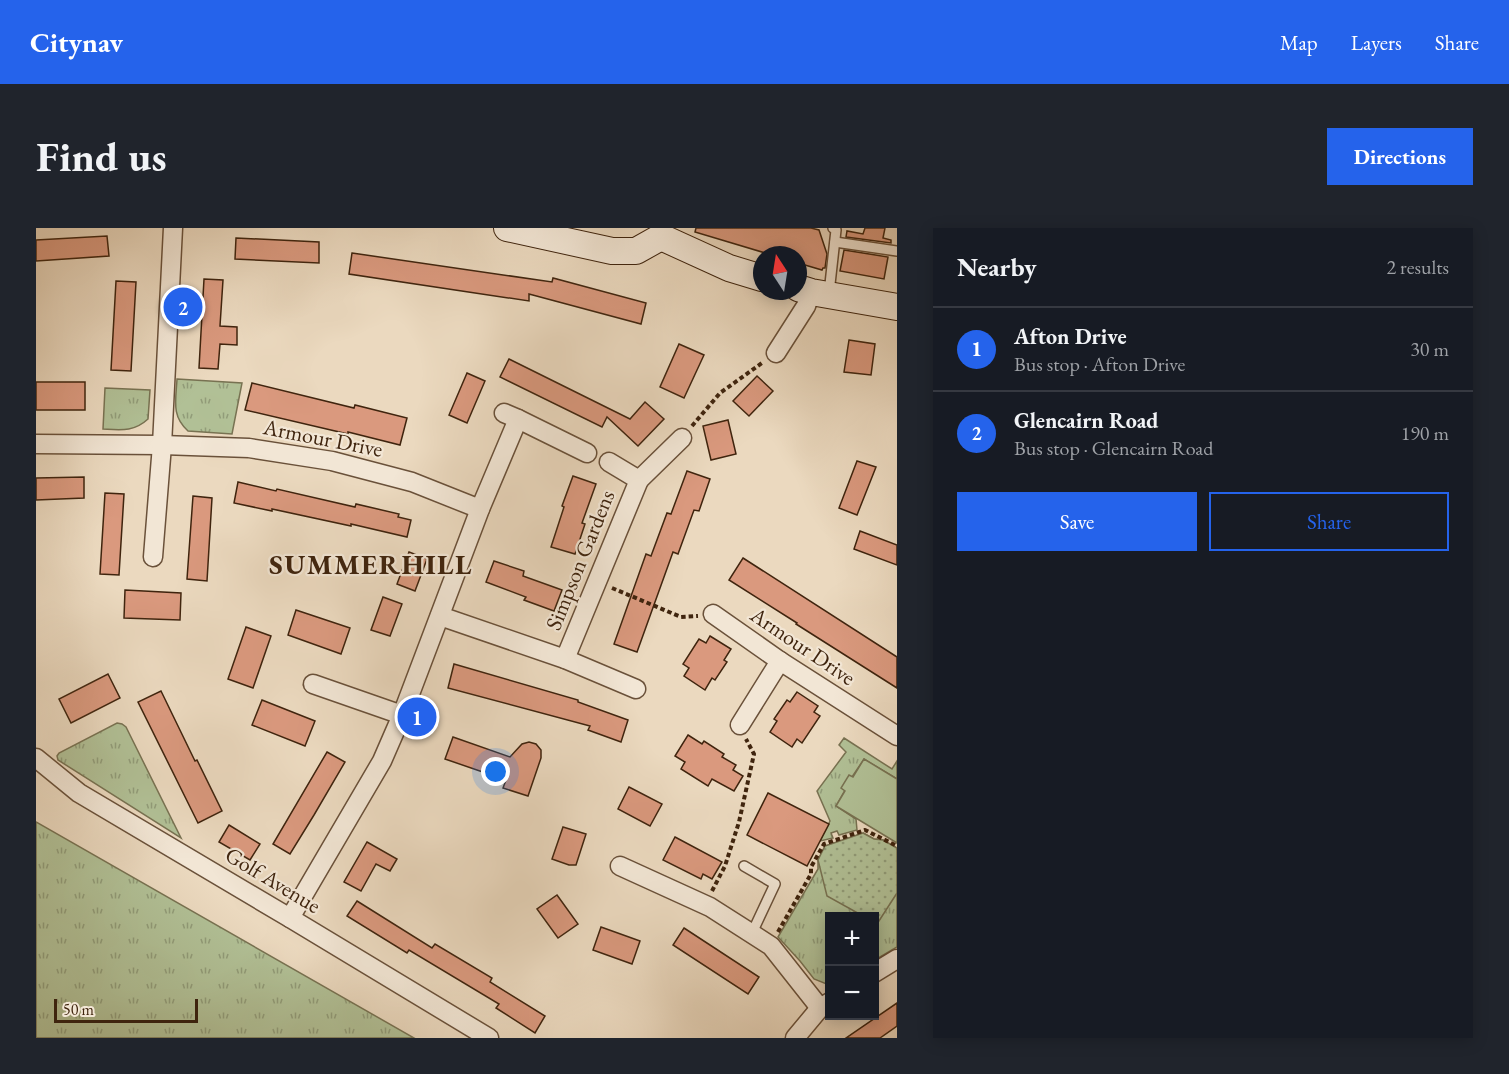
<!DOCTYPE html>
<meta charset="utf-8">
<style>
:root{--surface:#171b24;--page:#20242c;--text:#f1f3f6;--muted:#9ea1a6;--line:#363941;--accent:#2563eb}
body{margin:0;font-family:"EB Garamond",serif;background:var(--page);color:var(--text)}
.controls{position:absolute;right:18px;bottom:18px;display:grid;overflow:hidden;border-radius:0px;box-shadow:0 3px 15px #0003}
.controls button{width:54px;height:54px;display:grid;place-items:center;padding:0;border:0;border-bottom:2px solid var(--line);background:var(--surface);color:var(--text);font:30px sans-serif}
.compass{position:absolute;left:717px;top:18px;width:54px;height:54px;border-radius:50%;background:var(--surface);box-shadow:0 3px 15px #0003;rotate:348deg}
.scale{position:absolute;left:18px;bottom:15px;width:144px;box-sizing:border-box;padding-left:6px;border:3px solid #3f240e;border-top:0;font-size:16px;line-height:21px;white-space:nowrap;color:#3f240e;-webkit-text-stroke:4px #f2e6d5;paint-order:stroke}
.you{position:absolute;left:460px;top:544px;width:21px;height:21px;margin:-15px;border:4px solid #fff;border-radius:50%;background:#1a73e8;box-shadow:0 0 0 9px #1a73e833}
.badge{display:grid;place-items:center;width:39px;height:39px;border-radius:50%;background:var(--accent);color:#fff;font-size:20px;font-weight:700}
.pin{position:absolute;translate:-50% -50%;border:3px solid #fff;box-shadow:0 2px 6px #0006}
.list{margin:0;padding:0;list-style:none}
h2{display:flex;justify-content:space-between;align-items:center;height:78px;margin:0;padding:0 24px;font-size:26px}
h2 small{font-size:20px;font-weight:400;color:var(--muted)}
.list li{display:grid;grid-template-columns:39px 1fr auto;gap:18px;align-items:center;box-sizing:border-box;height:84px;padding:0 24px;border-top:2px solid var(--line)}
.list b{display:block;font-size:22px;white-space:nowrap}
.list p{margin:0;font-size:20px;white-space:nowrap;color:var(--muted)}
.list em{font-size:20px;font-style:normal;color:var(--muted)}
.actions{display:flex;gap:12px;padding:18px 24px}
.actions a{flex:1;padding:14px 0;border:2px solid var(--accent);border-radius:0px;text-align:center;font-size:21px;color:var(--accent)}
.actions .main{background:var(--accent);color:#fff}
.map{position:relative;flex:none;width:861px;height:810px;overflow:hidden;border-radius:0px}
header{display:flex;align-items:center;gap:36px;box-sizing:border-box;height:84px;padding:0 30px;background:var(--accent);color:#fff}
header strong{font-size:28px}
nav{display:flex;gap:33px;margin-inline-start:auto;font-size:21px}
.intro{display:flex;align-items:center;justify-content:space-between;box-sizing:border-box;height:144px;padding:0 36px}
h1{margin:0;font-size:42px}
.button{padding:15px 27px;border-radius:0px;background:var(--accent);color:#fff;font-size:21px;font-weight:700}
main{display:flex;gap:36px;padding:0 36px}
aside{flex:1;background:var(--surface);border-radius:0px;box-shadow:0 3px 15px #0003}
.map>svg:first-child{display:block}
</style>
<header>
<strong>Citynav</strong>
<nav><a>Map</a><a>Layers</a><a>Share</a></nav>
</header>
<div class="intro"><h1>Find us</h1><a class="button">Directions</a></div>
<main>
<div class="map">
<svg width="861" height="810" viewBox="0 0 861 810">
<defs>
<pattern id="grass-tufts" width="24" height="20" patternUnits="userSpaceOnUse" patternTransform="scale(1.5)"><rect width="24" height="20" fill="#b1c096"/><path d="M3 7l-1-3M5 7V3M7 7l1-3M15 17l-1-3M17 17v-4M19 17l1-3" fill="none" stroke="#919c79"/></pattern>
<pattern id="park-dots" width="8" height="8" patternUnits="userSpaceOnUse" patternTransform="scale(1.5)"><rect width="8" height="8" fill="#b1c096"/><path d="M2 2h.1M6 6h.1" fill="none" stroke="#919c79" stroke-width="1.8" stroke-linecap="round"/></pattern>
</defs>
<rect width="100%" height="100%" fill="#ebd9bf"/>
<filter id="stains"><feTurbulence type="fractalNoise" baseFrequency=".00333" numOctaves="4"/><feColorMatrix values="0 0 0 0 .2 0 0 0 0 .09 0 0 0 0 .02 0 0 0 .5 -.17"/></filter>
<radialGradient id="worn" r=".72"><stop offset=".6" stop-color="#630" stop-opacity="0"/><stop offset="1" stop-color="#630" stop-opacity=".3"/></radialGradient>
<g fill="url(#grass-tufts)" stroke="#787252" stroke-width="1.5">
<path d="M141,151l65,4 -10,51 -44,-3c-17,-15 -12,-31 -11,-52z"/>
<path d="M69,160l45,2 -2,29c-14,13 -27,11 -45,10z"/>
<polygon points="81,495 86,496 90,499 145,610 22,532 21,528 23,525"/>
<polygon points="808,510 856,541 861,533 861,551 828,531 816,549 806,560 809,562 800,578 820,591 821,602 803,607 801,603 795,605 797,610 784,613 794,593 781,563 810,524 803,517"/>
<polygon points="0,594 378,810 0,810"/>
<polygon points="827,605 838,611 847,612 861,620 861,719 839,732 838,688 794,688 793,757 778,751 764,733 742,709 782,641 782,632 789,618"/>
</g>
<polygon fill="url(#park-dots)" stroke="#787252" stroke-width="1.5" points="827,605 838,611 847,612 861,620 861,665 841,696 839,695 838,688 827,688 791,668 782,632 789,618"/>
<polygon fill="#b1c096" stroke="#787252" stroke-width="1.5" points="828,531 861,551 861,615 800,578 809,563 805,560 813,547 817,549"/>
<g fill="#da997e" stroke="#3f240e" stroke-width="1.5">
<polygon points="660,0 775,0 783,2 791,26 789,40 787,40 786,42 762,35 762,27 736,27 659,4"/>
<polygon points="829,0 849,0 847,10 855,12 855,15 810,9 811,3 827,6"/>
<polygon points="71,8 73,28 0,33 0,12"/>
<polygon points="200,10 283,14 283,35 199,31"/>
<polygon points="808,22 852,29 848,51 804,43"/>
<polygon points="316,25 516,54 517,50 610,75 605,96 493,66 493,73 313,46"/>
<polygon points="168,51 187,52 184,98 201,99 201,117 184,116 182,141 163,140"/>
<polygon points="80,53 100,54 95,143 75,142"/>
<polygon points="813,112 839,116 835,147 808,144"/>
<polygon points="643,116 668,127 648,170 624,159"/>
<polygon points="473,131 594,191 609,174 628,191 602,218 571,189 566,199 464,149"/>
<polygon points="431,145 449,153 431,195 413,187"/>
<polygon points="721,148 737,163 713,188 697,173"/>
<rect x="0" y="154" width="49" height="28"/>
<polygon points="216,155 318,180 319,177 371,190 364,217 312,204 312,206 209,182"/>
<polygon points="692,192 700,226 675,232 667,198"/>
<polygon points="821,233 840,239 821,287 803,280"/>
<polygon points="651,243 674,251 663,283 658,282 642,326 637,324 601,424 578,416 610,326 615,328 631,285 635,286"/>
<polygon points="537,248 560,256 546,295 549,296 539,326 515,319 528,279 526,278"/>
<polygon points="48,249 48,270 0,272 0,250"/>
<polygon points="202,254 240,263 241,261 319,279 320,276 363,286 362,289 375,292 371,309 315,296 315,298 236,281 236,283 198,275"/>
<polygon points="69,265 88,266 83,347 64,346"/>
<polygon points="157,268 176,270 171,353 151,351"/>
<polygon points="824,303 861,317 861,337 818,321"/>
<polygon points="373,324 391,331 379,363 361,356"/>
<polygon points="707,330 861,429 861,460 760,396 761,395 693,352"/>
<polygon points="458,333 488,343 487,348 526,362 518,383 488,372 490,369 450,354"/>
<polygon points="89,362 145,365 144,392 88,390"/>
<polygon points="347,369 366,376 354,408 335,402"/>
<polygon points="260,382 314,400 305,426 252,407"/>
<polygon points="210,399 235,408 217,460 192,451"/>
<polygon points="674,408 695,421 688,432 691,434 679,452 676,450 669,462 648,448 653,440 647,436 663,411 670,415"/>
<polygon points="418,436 542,472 542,474 592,492 585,514 552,502 554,498 412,460"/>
<polygon points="72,446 84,470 35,495 23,471"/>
<polygon points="125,463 159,533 161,532 186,583 162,595 102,474"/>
<polygon points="761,464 782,478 778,484 784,488 766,515 761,511 756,519 734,504 741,493 738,491 751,472 754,474"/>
<polygon points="226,472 279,493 269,518 216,497"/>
<polygon points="652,507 666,516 668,513 688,526 686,529 700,537 697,542 707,548 698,563 676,551 672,558 645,541 649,534 639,528"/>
<polygon points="417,509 474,529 486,516 493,514 500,516 505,522 505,530 492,568 467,560 470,552 409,531"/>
<polygon points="291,524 309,534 278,587 254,626 237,616"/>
<polygon points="593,559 626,576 614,598 582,581"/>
<polygon points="732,565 793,596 771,638 711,607"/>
<polygon points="193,597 224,616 214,632 183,614"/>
<polygon points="527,599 550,606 540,637 533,637 516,631"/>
<polygon points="639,609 686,634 676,651 667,646 665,651 627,632"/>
<polygon points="331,614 361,631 354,643 340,636 325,663 308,654"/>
<polygon points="521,667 542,696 522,710 501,681"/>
<polygon points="321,673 396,720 399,716 456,750 454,754 509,788 499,805 460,780 463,776 373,722 371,725 311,688"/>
<polygon points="565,699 604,713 596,736 557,722"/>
<polygon points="648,700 723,749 712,766 637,717"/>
<polygon points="861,775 861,798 844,810 810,810"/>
</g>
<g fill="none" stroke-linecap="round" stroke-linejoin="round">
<defs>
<g id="lane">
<polyline points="799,14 861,23"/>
<polyline points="793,65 800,2 797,0"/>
<polyline points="708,638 739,656 716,705"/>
</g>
<g id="street">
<polyline points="740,125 770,78 775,64"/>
<polyline points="468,185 482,191 551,225"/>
<polyline points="0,216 126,217 213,220 296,233 376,254 444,281"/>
<polyline points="603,252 646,210"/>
<polyline points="117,329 126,217 137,0"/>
<polyline points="677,386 744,433 861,508"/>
<polyline points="404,388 529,431 600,461"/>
<polyline points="529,431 603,252 573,234"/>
<polyline points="277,456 366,487"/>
<polyline points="704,497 744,433"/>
<polyline points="0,530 43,565 254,690 453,810"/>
<polyline points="584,638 674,679 735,718 784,780"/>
<polyline points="254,690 346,533 366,487 444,281 482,191"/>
<polyline points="838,745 861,731"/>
<polyline points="759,810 784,780 794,774"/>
</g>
<g id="secondary">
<polyline points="471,0 576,23 600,23 625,9"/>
<polyline points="625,9 693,40 726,50"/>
<polyline points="762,60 775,64 861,79"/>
</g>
</defs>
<use href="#lane" stroke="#6a513a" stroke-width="12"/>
<use href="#street" stroke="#6a513a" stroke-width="21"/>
<use href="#secondary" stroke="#3f240e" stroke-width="28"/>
<g stroke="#3f240e" stroke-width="4" stroke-dasharray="4.5 3" stroke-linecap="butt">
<polyline points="656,198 684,165 726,135"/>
<polyline points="576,360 645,389 662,388"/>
<polyline points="676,663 689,638 703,594 718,526 710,511"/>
<polyline points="742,704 775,646 775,639 788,616 829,602 861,618"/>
</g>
<use href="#lane" stroke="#f2e6d5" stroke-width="9"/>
<use href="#street" stroke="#f2e6d5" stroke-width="18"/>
<use href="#secondary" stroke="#f2e6d5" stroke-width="26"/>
</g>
<g text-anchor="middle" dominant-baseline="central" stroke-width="4.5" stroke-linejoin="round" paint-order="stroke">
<g font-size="22" fill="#3f240e" stroke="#f2e6d5">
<text transform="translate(287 210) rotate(11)">Armour Drive</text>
<text transform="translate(544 332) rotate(-68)">Simpson Gardens</text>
<text transform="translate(767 418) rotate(34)">Armour Drive</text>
<text transform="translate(237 652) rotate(31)">Golf Avenue</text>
</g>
<g font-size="28" font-weight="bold" letter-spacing="1.5" fill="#3f240e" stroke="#f2e6d5">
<text x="335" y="336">SUMMERHILL</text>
</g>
</g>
<rect width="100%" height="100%" filter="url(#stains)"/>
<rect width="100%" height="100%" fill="url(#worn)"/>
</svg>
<div class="controls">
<button>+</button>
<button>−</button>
</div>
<svg class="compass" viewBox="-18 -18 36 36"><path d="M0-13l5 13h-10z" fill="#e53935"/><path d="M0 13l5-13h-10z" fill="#9ea1a6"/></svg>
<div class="scale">50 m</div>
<div class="you"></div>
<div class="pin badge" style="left:381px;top:489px">1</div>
<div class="pin badge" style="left:147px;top:79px">2</div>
</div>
<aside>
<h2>Nearby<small>2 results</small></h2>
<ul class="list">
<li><span class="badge">1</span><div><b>Afton Drive</b><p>Bus stop · Afton Drive</p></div><em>30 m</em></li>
<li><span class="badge">2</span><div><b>Glencairn Road</b><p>Bus stop · Glencairn Road</p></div><em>190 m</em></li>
</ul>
<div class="actions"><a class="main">Save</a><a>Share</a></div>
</aside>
</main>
